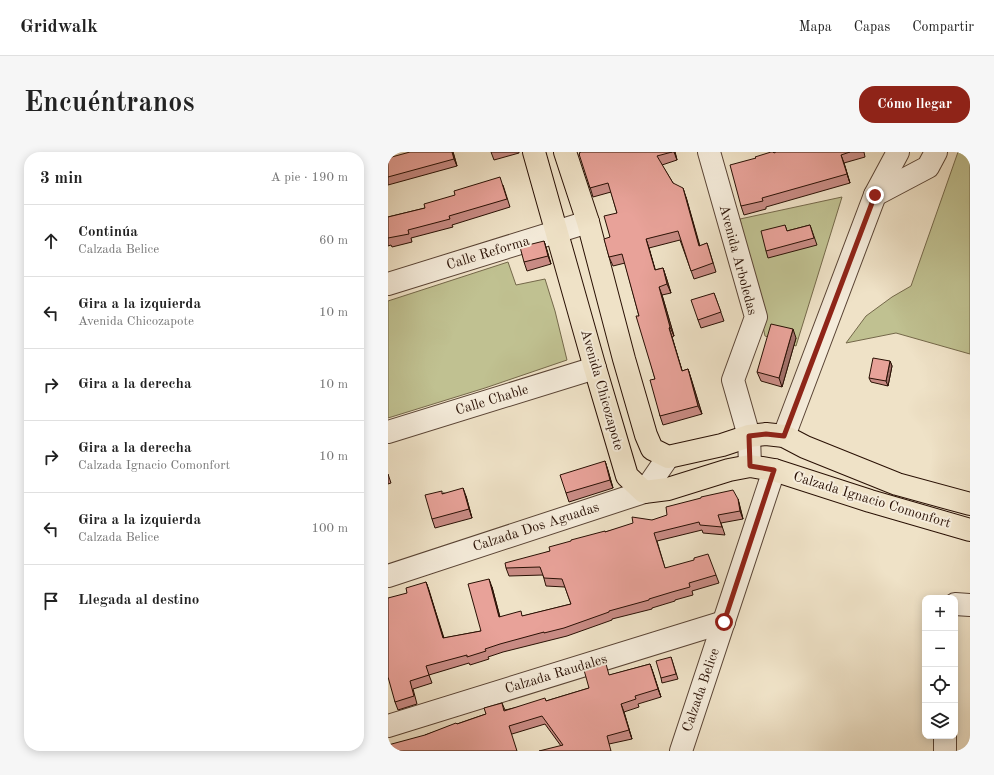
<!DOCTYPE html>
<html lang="es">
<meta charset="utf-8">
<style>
:root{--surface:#fff;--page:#f6f6f6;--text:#222;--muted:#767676;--line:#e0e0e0;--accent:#8f2418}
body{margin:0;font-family:"Old Standard TT",serif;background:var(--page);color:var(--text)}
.controls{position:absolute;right:12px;bottom:12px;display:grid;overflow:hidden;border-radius:8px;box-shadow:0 2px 10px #0003}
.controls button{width:36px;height:36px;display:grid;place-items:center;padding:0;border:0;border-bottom:1px solid var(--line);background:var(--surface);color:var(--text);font:20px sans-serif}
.stop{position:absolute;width:12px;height:12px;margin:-9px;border:3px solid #8f2418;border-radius:50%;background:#fff}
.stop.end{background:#8f2418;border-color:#fff;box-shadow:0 1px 4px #0008}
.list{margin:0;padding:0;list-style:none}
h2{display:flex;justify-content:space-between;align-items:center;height:52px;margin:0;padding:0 16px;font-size:17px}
h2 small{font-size:13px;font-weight:400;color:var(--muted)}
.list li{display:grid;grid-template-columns:26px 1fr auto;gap:12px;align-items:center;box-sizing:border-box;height:72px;padding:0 16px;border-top:1px solid var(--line)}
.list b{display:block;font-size:15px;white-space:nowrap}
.list p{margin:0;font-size:13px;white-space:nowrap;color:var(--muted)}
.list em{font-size:13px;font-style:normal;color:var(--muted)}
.icon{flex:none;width:22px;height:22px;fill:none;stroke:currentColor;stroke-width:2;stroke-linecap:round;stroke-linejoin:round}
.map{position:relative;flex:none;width:582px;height:599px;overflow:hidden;border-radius:16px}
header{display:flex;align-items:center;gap:24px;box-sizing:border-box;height:56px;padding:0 20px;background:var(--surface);border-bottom:1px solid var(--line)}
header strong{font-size:19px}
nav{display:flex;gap:22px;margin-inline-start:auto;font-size:14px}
.intro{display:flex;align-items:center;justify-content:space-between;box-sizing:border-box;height:96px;padding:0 24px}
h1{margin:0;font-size:28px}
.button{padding:10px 18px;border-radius:16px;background:var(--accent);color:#fff;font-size:14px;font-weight:700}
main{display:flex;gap:24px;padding:0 24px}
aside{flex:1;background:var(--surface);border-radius:16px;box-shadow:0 2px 10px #0003}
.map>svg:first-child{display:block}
</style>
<header>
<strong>Gridwalk</strong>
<nav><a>Mapa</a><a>Capas</a><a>Compartir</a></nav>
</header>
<div class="intro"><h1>Encuéntranos</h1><a class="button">Cómo llegar</a></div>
<main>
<aside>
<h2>3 min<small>A pie · 190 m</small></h2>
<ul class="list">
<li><svg class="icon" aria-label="ahead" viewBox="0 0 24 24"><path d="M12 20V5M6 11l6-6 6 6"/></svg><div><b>Continúa</b><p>Calzada Belice</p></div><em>60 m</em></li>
<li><svg class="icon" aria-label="left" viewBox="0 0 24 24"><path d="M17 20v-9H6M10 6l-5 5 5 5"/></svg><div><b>Gira a la izquierda</b><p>Avenida Chicozapote</p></div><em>10 m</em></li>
<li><svg class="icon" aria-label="right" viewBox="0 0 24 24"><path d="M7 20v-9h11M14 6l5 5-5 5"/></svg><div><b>Gira a la derecha</b></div><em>10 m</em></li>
<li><svg class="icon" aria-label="right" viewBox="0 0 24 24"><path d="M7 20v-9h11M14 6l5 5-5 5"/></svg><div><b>Gira a la derecha</b><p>Calzada Ignacio Comonfort</p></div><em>10 m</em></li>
<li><svg class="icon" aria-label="left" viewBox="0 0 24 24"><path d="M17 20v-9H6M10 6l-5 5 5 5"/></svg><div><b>Gira a la izquierda</b><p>Calzada Belice</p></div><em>100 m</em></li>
<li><svg class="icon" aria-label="arrive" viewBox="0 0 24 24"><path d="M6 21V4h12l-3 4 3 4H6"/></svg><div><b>Llegada al destino</b></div></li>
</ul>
</aside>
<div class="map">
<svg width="582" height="599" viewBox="0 0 582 599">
<rect width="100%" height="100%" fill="#efe2c7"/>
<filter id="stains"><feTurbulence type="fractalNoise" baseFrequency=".005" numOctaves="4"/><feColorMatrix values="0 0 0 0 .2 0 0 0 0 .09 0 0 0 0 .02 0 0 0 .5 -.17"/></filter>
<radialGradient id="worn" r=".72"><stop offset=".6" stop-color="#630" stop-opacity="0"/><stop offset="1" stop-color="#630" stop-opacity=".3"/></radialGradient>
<g fill="#c0c191" stroke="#74684a">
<polygon points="570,0 582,0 582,202 508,181 458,191 478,164 504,145 523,134"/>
<polygon points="454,45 408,194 377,184 352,67"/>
<polygon points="120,110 128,133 157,127 167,159 179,208 97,236 0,266 0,149"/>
</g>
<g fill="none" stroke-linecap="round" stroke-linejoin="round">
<defs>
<g id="minor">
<polyline points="321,0 368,165 345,228 361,284 362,314"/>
<polyline points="487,43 540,15 548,0"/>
<polyline points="0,132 200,70"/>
<polyline points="0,280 207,216"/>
<polyline points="396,284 487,43 510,0"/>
<polyline points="0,424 256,340 280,305"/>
<polyline points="567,452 582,453"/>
<polyline points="0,574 336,470"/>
<polyline points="293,599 386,318"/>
<polyline points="557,599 557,584"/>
</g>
<g id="major">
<polyline points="146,0 207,216 239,324 256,340 280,337 341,318 362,314 386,318 482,349 582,378"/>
<polyline points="177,0 200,70 236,207 258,283 264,297 280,305 334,293 361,284 378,282 396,284 417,295 509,332 582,352"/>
</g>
</defs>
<use href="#minor" stroke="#5a4435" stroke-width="24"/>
<use href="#major" stroke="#291004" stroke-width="24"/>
<use href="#minor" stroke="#f5ecdb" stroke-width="22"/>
<use href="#major" stroke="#efe2c7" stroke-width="22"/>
</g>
<g fill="#c88b84" stroke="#291004">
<polygon points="65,0 69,14 0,33 0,6"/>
<polygon points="103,0 131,0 131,1 106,8"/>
<polygon points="193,0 287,0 289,8 274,13 285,31 298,45 312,94 319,91 328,120 306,127 292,88 261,96 267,118 275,116 278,125 283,141 274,143 286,184 284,185 294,219 300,217 314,262 275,273 272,264 267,227 251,164 237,111 225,114 221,105 222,85 229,61 223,40 205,45 192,2"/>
<polygon points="388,0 476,0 477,5 456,11 462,31 378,55 378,57 356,63 353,54 368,6"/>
<polygon points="115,33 122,55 64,73 65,75 23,86 24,90 4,95 3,93 0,94 0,65 37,56"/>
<polygon points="397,73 399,79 422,73 429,93 380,106 378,99"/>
<polygon points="156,89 163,112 139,119 136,110"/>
<polygon points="326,141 336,169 313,176 310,168"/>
<polygon points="408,186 394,235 373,229 369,220"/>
<polygon points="502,209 504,214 500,234 483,230 481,226"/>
<polygon points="217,309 225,336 181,350 178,341"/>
<polygon points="0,322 3,331 0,332"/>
<polygon points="55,341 78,344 84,366 47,376 44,367"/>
<polygon points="350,347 355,367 333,371 337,383 315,381 314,378 269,389 277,416 328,423 331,431 304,439 305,443 287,448 287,449 264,456 264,457 224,467 224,468 179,484 115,500 100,505 101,507 82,513 81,511 41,523 44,531 25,537 29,552 10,558 7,550 19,441 38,430 56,486 93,479 104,435 112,465 135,464 183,452 177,435 158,434 155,423 121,424 118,416 162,399 217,380"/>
<polygon points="283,505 290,527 274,531 273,526"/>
<polygon points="262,512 273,545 250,552 251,555 236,560 244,587 221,592 173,594 157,572 124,582 37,583 98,562 114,551 117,558 158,549 201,536 222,523"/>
</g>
<g fill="#a2716b" stroke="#291004">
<polygon points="64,0 65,0 69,14 66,7"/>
<polygon points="286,0 287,0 289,8"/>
<polygon points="453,3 456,11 462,31 459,22"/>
<polygon points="295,36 298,45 314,103 311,94"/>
<polygon points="258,87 261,96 270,127 267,118"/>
<polygon points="156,89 159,98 163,112 160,104"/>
<polygon points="275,116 278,125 283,141 279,132"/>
<polygon points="271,135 274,143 286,184 282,175"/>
<polygon points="281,176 284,185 297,228 294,219"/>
<polygon points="405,177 408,186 394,235 391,226"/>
<polygon points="502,209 504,214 500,234 498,229"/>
<polygon points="300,217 303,226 314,262 310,254"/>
<polygon points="217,309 220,318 225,336 222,328"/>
<polygon points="75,336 78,344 84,366 81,357"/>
<polygon points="350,347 355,367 352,359"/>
<polygon points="101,427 104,435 114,473 111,465"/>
<polygon points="38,430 41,438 58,494 55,486"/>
<polygon points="262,512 265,520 273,545 270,537"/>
<polygon points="233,552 236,560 244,587 241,578"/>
</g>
<g fill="#e8a299" stroke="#291004">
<polygon points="22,0 64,0 66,7 0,25 0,6"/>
<polygon points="193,0 284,0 269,4 285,31 295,36 311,94 319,91 325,111 303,119 290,79 258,87 267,118 275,116 279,132 271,135 282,175 281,176 294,219 300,217 310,254 272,264 262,228 267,227 248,164 251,164 234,102 221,105 216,87 222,85 216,64 229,61 220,31 202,36 191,2 192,2 191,1"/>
<polygon points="383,0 385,0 386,1 388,0 462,0 453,3 459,22 374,46 375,49 353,54 342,13 368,6 367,5"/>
<polygon points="112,25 119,47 61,64 62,67 20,78 21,82 0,86 0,65 37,56 36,52 67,43 66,39"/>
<polygon points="397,73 399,79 422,73 426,86 378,99 373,79"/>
<polygon points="156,89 160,104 136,110 132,95"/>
<polygon points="326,141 333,160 310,168 303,148"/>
<polygon points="383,172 405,177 391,226 369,220"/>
<polygon points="485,206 502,209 498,229 481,226"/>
<polygon points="217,309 222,328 178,341 172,323"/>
<polygon points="75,336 81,357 44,367 37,343 54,339 54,342"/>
<polygon points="345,338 350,347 352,359 330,363 334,375 312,373 311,370 266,381 277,416 306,408 306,406 320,402 328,423 301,431 302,435 284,440 261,447 261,448 221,459 221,460 176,476 156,481 156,480 112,492 97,497 98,499 79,505 79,503 38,514 41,523 22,529 26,544 7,550 0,525 0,446 19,441 18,436 38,430 55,486 93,479 80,432 101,427 111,465 133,459 134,464 183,452 174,427 156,426 152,415 118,416 117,411 162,399 161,395 183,389 183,388 217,379 217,380 245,371 244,365 264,368 279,363 278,355 313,346 313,345"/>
<polygon points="283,505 288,522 273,526 268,509"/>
<polygon points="218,512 221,523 262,512 270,537 247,544 248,547 233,552 241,578 219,584 223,599 151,599 175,593 154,564 121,574 129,599 0,599 0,593 37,583 68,571 69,572 98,562 96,556 114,551 116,559 157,546 158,549 201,536 196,518"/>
</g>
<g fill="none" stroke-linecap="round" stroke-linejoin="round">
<polyline stroke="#8f2418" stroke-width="5" points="336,470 386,318 362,314 361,284 378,282 396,284 487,43"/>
</g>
<g text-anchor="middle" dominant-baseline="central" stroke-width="4" stroke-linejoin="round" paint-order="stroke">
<g font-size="14" fill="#291004" stroke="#f5ecdb">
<text transform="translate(100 101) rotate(-17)">Calle Reforma</text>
<text transform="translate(350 108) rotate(75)">Avenida Arboledas</text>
<text transform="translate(214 238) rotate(74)">Avenida Chicozapote</text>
<text transform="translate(104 248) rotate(-17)">Calle Chable</text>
<text transform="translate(484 348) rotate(17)">Calzada Ignacio Comonfort</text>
<text transform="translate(148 375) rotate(-18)">Calzada Dos Aguadas</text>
<text transform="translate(168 522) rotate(-17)">Calzada Raudales</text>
<text transform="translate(313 538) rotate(-71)">Calzada Belice</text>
</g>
</g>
<rect width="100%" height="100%" filter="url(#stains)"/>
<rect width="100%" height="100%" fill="url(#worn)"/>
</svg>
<div class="controls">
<button>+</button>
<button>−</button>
<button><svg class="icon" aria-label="locate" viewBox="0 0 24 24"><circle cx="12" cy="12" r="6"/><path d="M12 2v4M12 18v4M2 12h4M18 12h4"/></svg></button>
<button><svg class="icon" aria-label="layers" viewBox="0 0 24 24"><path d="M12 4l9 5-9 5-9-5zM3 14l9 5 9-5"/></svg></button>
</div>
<div class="stop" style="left:336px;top:470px"></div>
<div class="stop end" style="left:487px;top:43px"></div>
</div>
</main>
